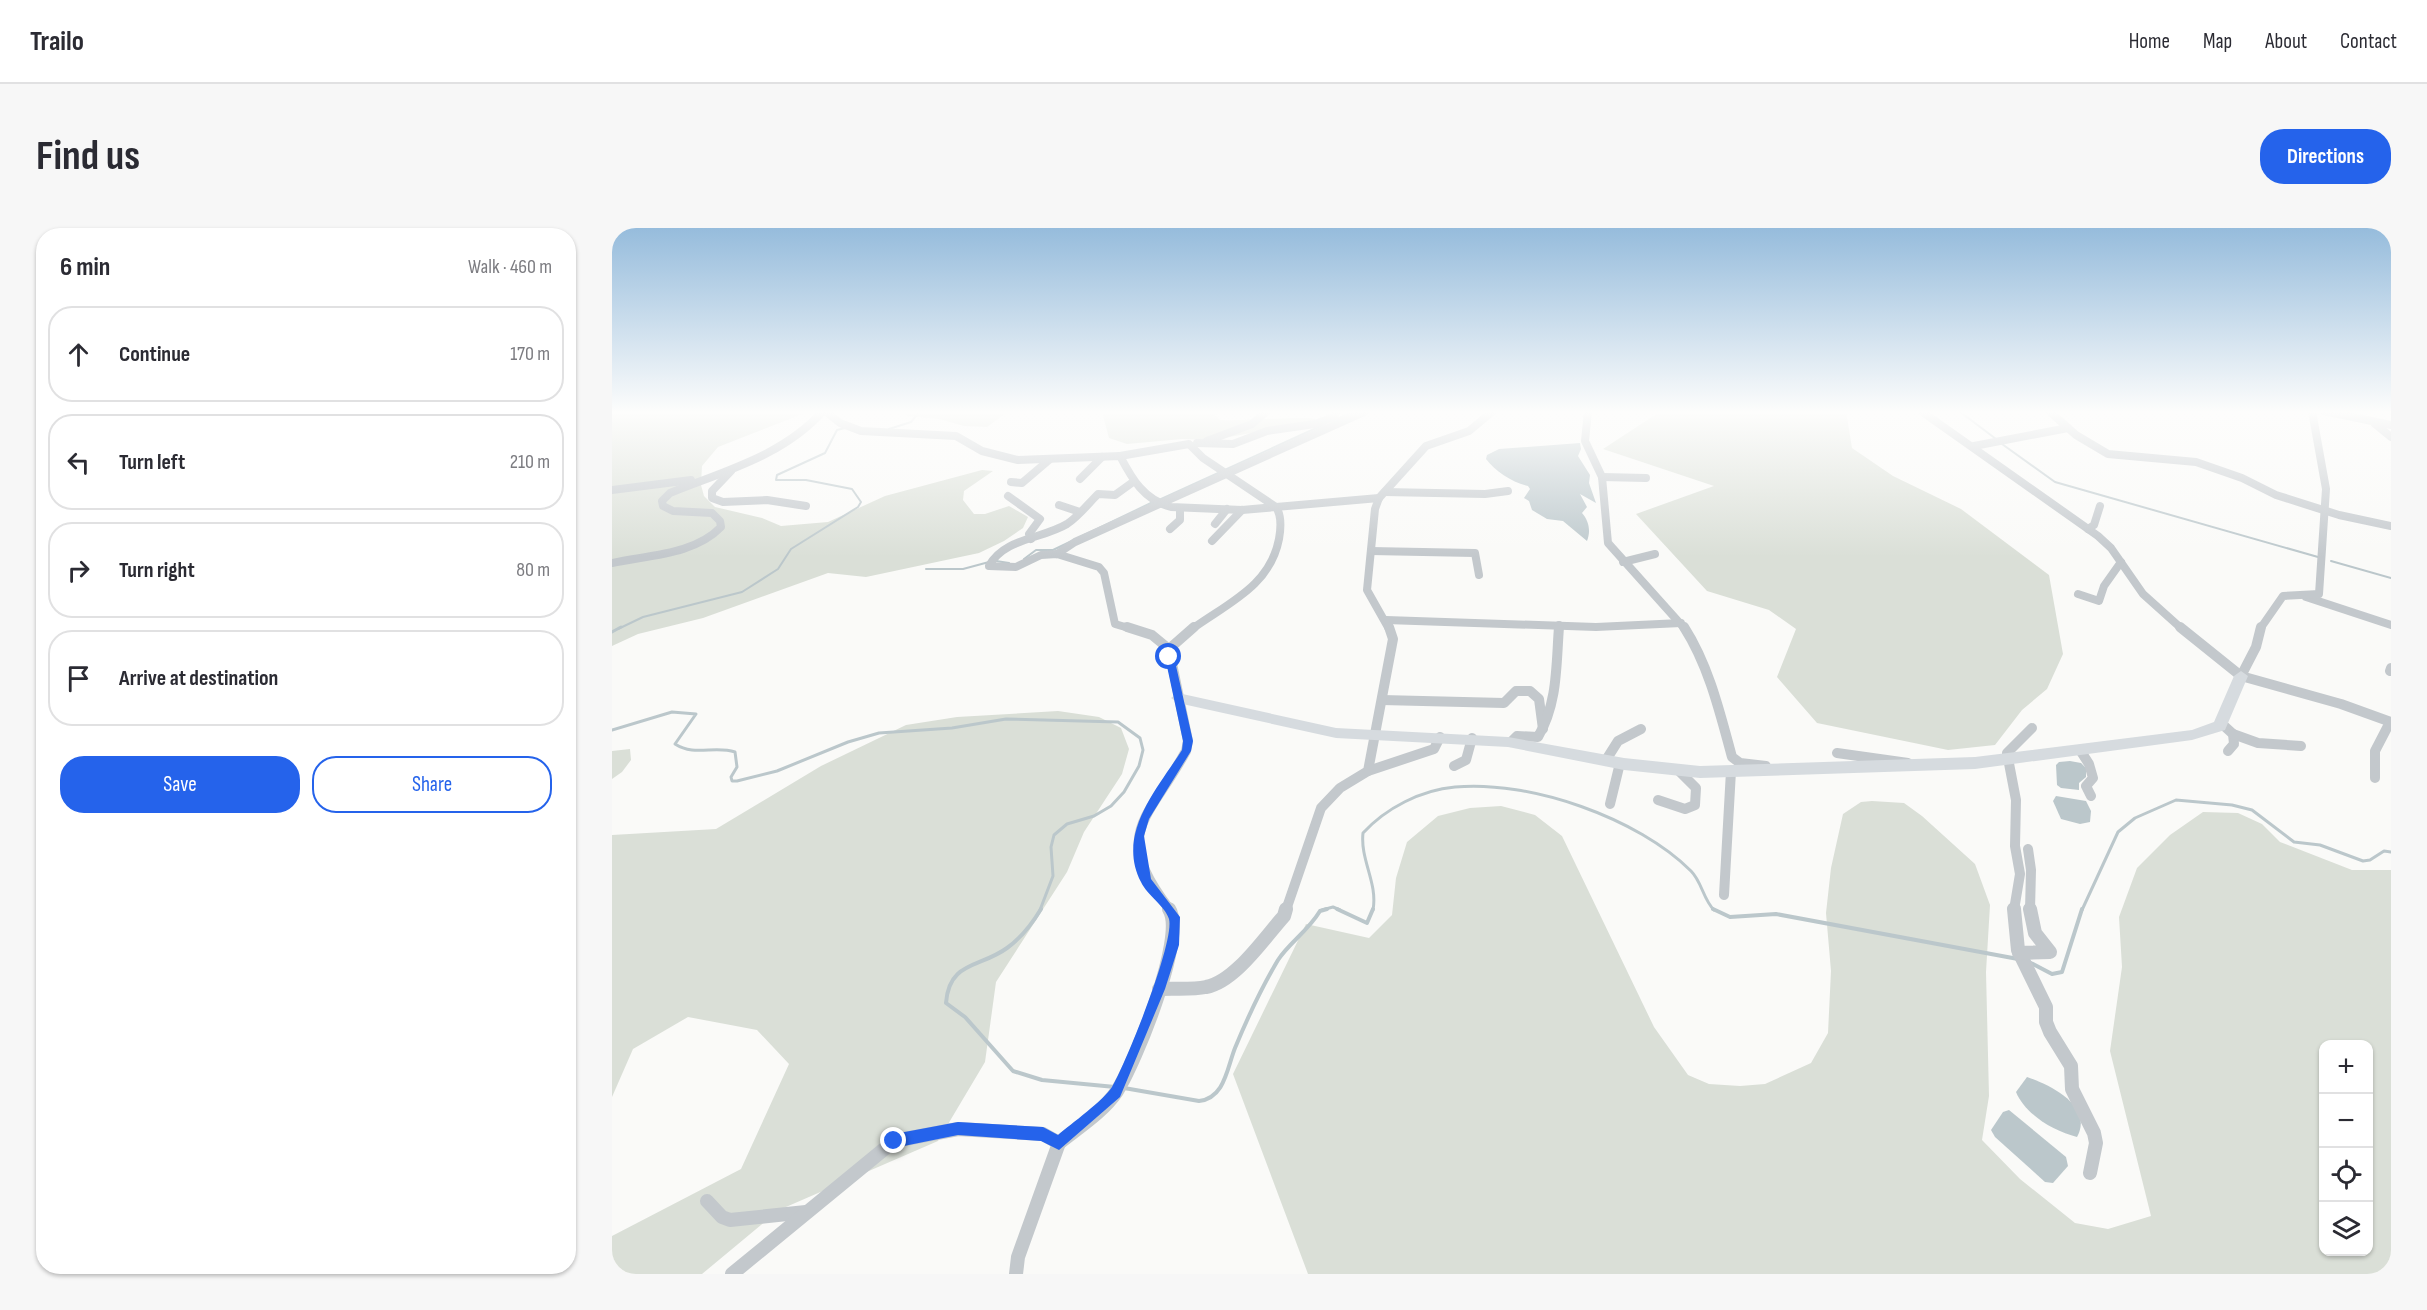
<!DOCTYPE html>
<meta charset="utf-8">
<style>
:root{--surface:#fff;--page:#f7f7f7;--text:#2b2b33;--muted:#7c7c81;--line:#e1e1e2;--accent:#2563eb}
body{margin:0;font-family:"Sofia Sans Condensed",sans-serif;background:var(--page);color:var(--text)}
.controls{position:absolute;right:18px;bottom:18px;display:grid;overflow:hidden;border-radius:12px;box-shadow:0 2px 4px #0004}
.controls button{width:54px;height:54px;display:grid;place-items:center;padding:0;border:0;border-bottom:2px solid var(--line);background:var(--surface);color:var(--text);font:30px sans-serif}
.stop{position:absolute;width:18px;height:18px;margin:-14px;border:4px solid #2563eb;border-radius:50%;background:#fff}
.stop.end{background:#2563eb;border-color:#fff;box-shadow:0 2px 6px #0008}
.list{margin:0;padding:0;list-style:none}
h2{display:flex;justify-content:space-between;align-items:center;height:78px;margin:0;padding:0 24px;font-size:26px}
h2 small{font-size:20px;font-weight:400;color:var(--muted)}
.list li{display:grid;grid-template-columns:39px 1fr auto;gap:18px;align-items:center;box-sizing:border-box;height:96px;margin:0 12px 12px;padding:0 12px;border:2px solid var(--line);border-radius:24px}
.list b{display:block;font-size:22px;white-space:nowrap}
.list em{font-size:20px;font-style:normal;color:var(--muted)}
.actions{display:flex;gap:12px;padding:18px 24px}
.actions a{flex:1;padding:14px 0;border:2px solid var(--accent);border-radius:24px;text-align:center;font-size:21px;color:var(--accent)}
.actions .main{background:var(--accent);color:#fff}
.icon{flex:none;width:33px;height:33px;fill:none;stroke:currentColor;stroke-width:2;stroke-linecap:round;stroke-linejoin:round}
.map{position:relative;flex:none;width:1779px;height:1046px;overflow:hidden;border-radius:24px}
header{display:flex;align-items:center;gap:36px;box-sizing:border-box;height:84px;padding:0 30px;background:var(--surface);border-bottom:2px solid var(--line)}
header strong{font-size:28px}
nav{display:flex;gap:33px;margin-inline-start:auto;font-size:21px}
.intro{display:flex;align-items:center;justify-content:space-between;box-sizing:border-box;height:144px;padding:0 36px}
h1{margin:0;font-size:42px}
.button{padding:15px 27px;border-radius:24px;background:var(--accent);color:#fff;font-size:21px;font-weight:700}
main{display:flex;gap:36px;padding:0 36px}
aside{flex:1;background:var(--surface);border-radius:24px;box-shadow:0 2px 4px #0004}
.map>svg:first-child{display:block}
</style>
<header>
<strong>Trailo</strong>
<nav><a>Home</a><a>Map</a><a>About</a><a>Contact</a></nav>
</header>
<div class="intro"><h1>Find us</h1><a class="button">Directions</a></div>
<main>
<aside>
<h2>6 min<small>Walk · 460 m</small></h2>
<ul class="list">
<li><svg class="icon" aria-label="ahead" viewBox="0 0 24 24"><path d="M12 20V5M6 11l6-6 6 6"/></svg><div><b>Continue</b></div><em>170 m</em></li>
<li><svg class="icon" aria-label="left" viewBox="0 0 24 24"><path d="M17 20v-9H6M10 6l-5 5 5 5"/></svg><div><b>Turn left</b></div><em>210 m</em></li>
<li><svg class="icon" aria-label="right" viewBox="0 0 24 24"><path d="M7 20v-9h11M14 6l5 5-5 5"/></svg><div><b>Turn right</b></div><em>80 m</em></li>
<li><svg class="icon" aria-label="arrive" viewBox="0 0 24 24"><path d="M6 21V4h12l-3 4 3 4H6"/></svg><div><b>Arrive at destination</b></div></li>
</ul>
<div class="actions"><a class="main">Save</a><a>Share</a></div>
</aside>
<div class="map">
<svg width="1779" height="1046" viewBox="0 0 1779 1046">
<rect width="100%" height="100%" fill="#fafaf8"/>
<g fill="#dadfd7" fill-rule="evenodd">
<polygon points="0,183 205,183 188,187 106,219 90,238 89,257 92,268 103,279 150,290 169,298 216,294 273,268 370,242 381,243 352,263 351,272 362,286 373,286 397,278 416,289 411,300 392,313 367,325 254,349 216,345 91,390 26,406 0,418"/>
<polygon points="287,183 397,183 375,199 352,198 327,191 296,188"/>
<path d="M484,183h115l9,9c16,1 88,-4 95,-1v3l-104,18 -29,-1 -55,5 -18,-6 -7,-26z"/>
<polygon points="1049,183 1234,183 1240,220 1281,248 1349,281 1437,347 1451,426 1435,461 1410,482 1383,517 1336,522 1205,495 1165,449 1184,401 1157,382 1095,363 1024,286 1102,258 991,221"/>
<polygon points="446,483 487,489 509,500 517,521 510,546 472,604 455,644 384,754 373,834 326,913 167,982 90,1046 0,1046 0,1008 129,941 177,836 145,802 76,789 21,821 0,869 0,607 104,601 209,538 294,497 345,489"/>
<polygon points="18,521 19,532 10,544 0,551 0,523"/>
<path d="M1260,573l32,2 18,13 53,48 15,41 -4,67 3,124 -7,44 38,39 55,44 33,6 43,-13 -41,-165 12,-84 -3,-50 18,-49 33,-33 33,-23 35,1 24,11 18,18 72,28h39v404h-1083l-75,-200 73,-150 63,14 23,-23 4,-37 11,-36 31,-26 32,-8 31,-2 34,9 27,21 92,191 34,48 21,9 31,2 25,-2 46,-21 17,-30 3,-62 -5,-58 5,-45 12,-54 18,-12zM1712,816h44v208h-44z"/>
</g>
<g fill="#bbc7cb">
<path d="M968,215l1,6 -3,7 12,19 -1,8 7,20 -16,-9 7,13 -5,6c7,8 9,18 5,28l-24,-20 -16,-2 -15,-9 -3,-9 -5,-3 6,-9 -2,-3c-15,-3 -33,-15 -42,-27l1,-4 12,-6z"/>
<polygon points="1458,533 1469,535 1474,540 1474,549 1467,555 1467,562 1449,560 1445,557 1444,537 1447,534"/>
<polygon points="1444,568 1474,573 1479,583 1478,594 1468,596 1449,591 1441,573"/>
<path d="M1415,849c23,8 67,29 50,60 -24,-6 -52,-23 -61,-45z"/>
<polygon points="1397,882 1454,929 1456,938 1441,955 1433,954 1383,909 1379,902 1391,884"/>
</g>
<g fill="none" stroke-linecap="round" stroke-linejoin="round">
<g stroke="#bbc7cb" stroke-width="2">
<polyline points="1347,183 1384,211"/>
<polyline points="725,191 743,183"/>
<polyline points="277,201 299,194 308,183"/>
<polyline points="1390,216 1443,254 1706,329"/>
<polyline points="547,272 713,196"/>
<polyline points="412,331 424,322 441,322 541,274"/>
<polyline points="384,333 397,335"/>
<polyline points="1719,333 1779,350"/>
<polyline points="314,341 351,341 377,334"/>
<polyline points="6,401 31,389 130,364 166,341 179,321 246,279 249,274 240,261 194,252 164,252 165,247 213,225 225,202 233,200"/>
</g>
<g stroke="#bbc7cb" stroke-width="3">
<polyline points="0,404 9,399"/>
<path d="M0,502l60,-18 24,2 -21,30c20,13 39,1 60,8l2,15 -6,10 1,4h5l40,-10 71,-29 31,-9 73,-5 54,-9 112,3 22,16 3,12 -4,16 -15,26 -13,14 -17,10 -27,8 -13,11 -3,12 2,29 -13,34"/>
<polyline points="710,682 721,679 728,682"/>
<path d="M761,682c5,-27 -13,-50 -10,-77 23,-25 58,-43 92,-46 75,-7 183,31 236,84 11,11 12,28 23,39"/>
<polyline points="1470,682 1506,604 1523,590 1564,572 1620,577 1640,582 1682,614 1708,617 1751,633 1758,632 1772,623 1779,624"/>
</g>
<g stroke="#bbc7cb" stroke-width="4">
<path d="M429,681c-9,15 -20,29 -34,39 -27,20 -58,13 -61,55l19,14 48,54 29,9 73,7"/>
<polyline points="725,681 755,695 761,681"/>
<polyline points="1101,681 1118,689 1164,686 1406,731"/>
<polyline points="1415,733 1440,746 1450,744 1470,681"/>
<path d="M512,860l75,13c26,-3 28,-33 36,-53 12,-29 27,-61 43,-88 11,-17 30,-29 42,-49l7,-2"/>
</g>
<g stroke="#c3c8cc" stroke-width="8">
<path d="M213,183l15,12 21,8 95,5 26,15 36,9 102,-4c12,23 24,44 51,51l71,3 137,-12"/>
<polyline points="976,183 973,213 990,249 996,315 1073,401"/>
<polyline points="1309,183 1486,308 1499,320 1531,366 1570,401"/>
<polyline points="1437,183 1464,207 1496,226 1584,234 1630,250 1664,267 1727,287 1779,298"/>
<polyline points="1712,183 1779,197"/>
<polyline points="1763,196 1779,209"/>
<polyline points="595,213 640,196 655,183"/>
<polyline points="585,215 621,216 655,203 703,196 722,189 725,183"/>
<polyline points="1362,218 1456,200"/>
<path d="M508,228l69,-12 14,14 73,49c6,9 5,21 3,32 -9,47 -51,64 -87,90"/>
<polyline points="119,243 100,263 100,270 111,274 155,272 194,278"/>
<polyline points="990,249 1034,250"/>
<polyline points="468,251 490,229"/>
<polyline points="399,254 410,255 437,232"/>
<polyline points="0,262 79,252"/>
<polyline points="773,264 873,266 896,263"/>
<polyline points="396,268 428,291 417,306 419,311"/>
<polyline points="447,277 468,284"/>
<polyline points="603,296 615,281"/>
<polyline points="558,301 568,292 568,280"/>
<polyline points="1476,301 1482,297 1488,278"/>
<polyline points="600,313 630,282"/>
<polyline points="759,323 863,325 867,347"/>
<polyline points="445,326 463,314 754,183"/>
<polyline points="1011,334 1043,326"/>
<path d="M0,335c36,-8 82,-8 109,-36l-1,-6 -8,-8 -39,-2 -10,-5 -1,-5 8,-8c54,-22 113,-37 153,-82"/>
<polyline points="1466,366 1487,373 1492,358 1509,334"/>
<polyline points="1694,369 1779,397"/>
<polyline points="774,392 984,399 1069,395"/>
<path d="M520,401l-17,-5 -11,-51 -5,-6 -42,-13 -16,1 -25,12 -27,-1c15,-28 53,-27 78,-42 12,-8 21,-20 31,-30l17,1 18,-13"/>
<polyline points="777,401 755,362 763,281 767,270 814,218 857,203 881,183"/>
<polyline points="947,401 947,397"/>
<polyline points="1648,401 1671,368 1707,366 1714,261 1700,183"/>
</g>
<g stroke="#c3c8cc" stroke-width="10">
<polyline points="515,399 540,407 557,421"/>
<path d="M1072,399c25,39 36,86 48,130l8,6 26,3"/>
<polyline points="1568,399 1629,448 1729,476 1779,494"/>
<polyline points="1778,443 1779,440"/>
<polyline points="1629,448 1644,419 1649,399"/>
<polyline points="770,472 892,475 904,463 918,463 927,471 931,501"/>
<polyline points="1610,496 1621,506 1622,516 1616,523"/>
<polyline points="1621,506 1646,515 1689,518"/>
<path d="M899,514l6,-6 21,1c20,-34 18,-72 21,-110"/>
<polyline points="1468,522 1477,536 1481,550 1474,558 1479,568"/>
<polyline points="1225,525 1296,535"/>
<polyline points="994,532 1006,513 1029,501"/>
<polyline points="842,538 854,532 860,510"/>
<polyline points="756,543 822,521 828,509"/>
<polyline points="1763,550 1763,523 1778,494"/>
<polyline points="1046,572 1073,581 1083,577 1084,560 1067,543"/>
<polyline points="998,576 1008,535"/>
<polyline points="1416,621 1419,642 1418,682"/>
<polyline points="1112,667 1119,543"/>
<path d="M558,682c-60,-78 -22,-89 16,-159l2,-10 -19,-92 25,-22"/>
<polyline points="674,682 709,580 728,560 756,543 781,411 777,399"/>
<polyline points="1402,682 1408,646 1403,618 1404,572 1395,525 1420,500"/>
</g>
<g stroke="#c3c8cc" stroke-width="14">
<polyline points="1402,681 1406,722 1434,779 1434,794 1438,804 1459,838 1460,861 1482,905 1484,915 1478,945"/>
<polyline points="1407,725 1438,724 1423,705 1418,681"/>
<path d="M547,761c15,-1 32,1 47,-2 29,-5 59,-50 78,-71l2,-7"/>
<polyline points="95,973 110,989 118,992 194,984"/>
<path d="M120,1046l162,-133 64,-12 85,5 16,9c20,-16 44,-31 58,-52 18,-28 70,-155 52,-182"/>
<polyline points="404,1046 406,1029 447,915"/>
</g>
<polygon fill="#d6dbdf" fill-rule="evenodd" points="1629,443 1636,448 1613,502 1580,512 1363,541 1088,550 1012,542 896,519 724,510 566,475 559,470 566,465 724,500 896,509 1012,530 1088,538 1363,529 1580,502 1602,494 1622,448"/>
</g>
<linearGradient id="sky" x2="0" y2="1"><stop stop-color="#96bcdc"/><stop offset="0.56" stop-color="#fdfdfc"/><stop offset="1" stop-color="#fdfdfc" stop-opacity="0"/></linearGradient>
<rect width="1779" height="329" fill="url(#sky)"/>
<path fill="#2563eb" d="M557,426l5,3 19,84 -2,10 -42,68 -5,17 7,43 29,38 -1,28 -14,44 -45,108 -61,53 -18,-9 -83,-6 -64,13 -5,-2v-10l5,-2 64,-12 85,5 15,8c13,-11 46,-35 54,-48 14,-24 63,-145 57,-168 -4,-13 -22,-24 -28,-37 -25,-48 16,-93 41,-132l1,-9 -18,-84z"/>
</svg>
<div class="controls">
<button>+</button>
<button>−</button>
<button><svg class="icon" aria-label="locate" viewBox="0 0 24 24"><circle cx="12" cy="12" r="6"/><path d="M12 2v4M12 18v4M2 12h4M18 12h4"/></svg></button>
<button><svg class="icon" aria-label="layers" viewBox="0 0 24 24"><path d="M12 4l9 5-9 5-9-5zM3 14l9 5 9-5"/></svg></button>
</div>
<div class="stop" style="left:557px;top:429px"></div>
<div class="stop end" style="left:282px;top:913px"></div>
</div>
</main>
